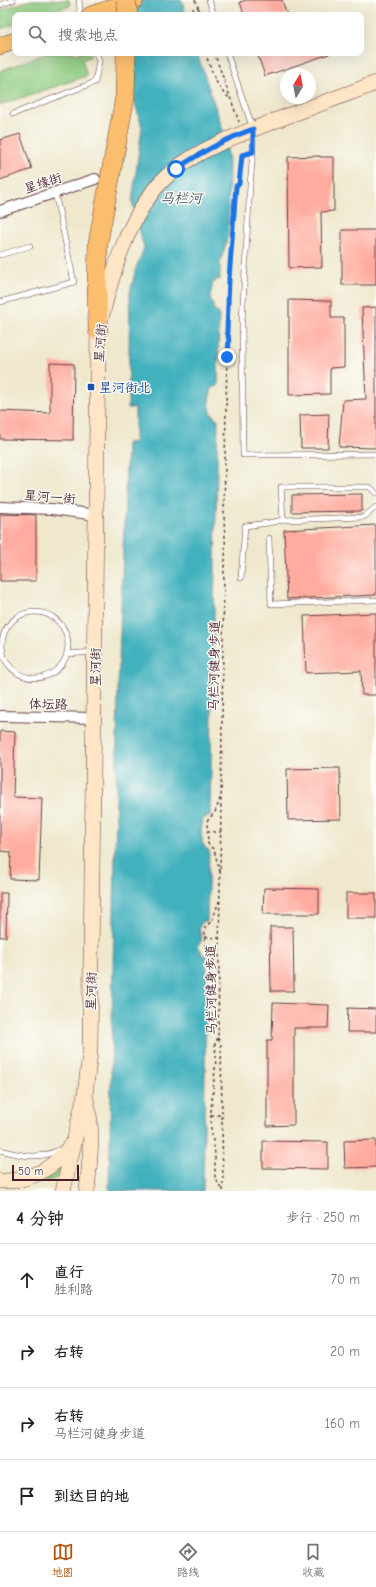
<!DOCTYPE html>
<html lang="zh">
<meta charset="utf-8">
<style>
:root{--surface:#fff;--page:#f6f6f6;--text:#202124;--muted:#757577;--line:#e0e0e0;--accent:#b45309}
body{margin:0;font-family:"Comic Neue","LXGW WenKai TC",sans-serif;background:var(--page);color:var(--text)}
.compass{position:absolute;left:280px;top:68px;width:36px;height:36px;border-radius:50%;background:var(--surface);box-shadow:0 4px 16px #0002;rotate:10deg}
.scale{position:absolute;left:12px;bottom:10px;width:67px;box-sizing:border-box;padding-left:4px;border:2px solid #4a1f2b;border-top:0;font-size:11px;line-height:14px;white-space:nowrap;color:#4a1f2b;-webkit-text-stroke:3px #fdfcf7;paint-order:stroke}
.stop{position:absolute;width:12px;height:12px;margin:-9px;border:3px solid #1a73e8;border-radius:50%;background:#fff}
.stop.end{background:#1a73e8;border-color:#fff;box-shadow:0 1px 4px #0008}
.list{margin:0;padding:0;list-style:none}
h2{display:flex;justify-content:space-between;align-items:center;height:52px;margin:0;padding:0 16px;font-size:17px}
h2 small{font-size:13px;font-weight:400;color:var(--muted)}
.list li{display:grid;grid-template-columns:26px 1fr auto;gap:12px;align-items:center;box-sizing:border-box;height:72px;padding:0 16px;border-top:1px solid var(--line)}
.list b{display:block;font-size:15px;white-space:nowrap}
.list p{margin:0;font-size:13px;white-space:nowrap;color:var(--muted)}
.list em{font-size:13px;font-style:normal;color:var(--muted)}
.icon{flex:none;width:22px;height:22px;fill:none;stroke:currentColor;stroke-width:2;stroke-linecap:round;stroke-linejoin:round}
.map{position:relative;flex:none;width:376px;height:1191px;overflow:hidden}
.search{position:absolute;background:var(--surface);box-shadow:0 4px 16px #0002;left:12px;right:12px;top:12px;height:44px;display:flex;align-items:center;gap:10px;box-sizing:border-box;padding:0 14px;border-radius:8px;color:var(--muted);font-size:15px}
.sheet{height:340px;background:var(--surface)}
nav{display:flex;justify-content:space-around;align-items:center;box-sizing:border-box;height:56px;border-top:1px solid var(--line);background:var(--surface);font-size:11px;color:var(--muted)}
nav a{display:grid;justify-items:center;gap:2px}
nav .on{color:var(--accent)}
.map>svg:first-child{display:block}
</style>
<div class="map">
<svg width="376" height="1191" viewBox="0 0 376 1191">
<rect width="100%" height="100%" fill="#fdfcf7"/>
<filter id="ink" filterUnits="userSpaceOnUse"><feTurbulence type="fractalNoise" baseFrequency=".025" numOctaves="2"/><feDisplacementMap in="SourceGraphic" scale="8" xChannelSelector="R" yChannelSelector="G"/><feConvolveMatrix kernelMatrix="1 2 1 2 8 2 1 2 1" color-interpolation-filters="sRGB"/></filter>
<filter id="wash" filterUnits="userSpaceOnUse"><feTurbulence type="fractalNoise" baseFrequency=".012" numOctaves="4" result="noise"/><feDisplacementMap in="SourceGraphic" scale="16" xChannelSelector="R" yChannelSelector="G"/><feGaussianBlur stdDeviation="0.9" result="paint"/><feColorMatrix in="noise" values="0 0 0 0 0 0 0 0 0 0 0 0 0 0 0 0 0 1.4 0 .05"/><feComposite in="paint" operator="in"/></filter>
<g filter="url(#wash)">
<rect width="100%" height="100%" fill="#efe8cd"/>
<g fill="#8fcb80" stroke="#6c7556">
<polygon points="31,0 69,0 70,6 42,15 15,15 15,24 0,29 0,10"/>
<polygon points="47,53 90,53 91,56 82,60 87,76 0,105 0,71"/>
<path d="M60,1166l3,5c-6,6 -12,14 -20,7z"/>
</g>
<g fill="#42b1be" stroke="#466874">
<polygon points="108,0 182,0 186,15 111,15"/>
<path d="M120,53h77l27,80 5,28 -1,75 -8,28v16l-4,-1v3h-3l-3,16 3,6v5h2v3l4,1 -1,73 -6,2c0,5 -3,9 -3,14 0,5 3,8 2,13h3v3l4,1 -8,397h-4v2h-3l-2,14 2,13h1l1,3 4,2 -2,72 -4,-1 -4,7 3,12 -4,6 4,6 -1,2 6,2 -4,235h-94l9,-503 9,-245 8,-1v-34h-7l2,-116 6,-24 8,-20 -12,-46 10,-75z"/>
</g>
<g id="blocks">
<g fill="#ffab9f">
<polygon points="246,0 282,0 287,15 244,15 240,2"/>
<polygon points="257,53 329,53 329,54 265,76"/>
<polygon points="20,134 32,169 0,180 0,140"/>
<polygon points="320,156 320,157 334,157 334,211 321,212 322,267 289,268 288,157"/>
<rect x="342" y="230" width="34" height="55"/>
<polygon points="289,300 331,301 331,318 344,318 344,367 330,368 330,394 289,395"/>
<polygon points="376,307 376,448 339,447 343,400 366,399 362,308"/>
<polygon points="50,363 74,364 73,440 0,439 0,411 50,413"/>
<polygon points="329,414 328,448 301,448 300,415"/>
<polygon points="362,494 362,511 292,512 292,495"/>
<polygon points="0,514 36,515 36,581 0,581"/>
<polygon points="376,525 376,595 287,599 284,530"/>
<polygon points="376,613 376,695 362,695 361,671 306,673 304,616"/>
<polygon points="0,731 15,732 13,797 42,798 39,880 10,879 11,852 0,851"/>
<polygon points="340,768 341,819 288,820 287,769"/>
<polygon points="264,888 319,889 319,914 263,914"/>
<polygon points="0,893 7,893 6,937 0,937"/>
<rect x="346" y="893" width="30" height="25"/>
<polygon points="270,927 293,927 294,991 271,991"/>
<polygon points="273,1003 329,1005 328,1028 294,1028 294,1125 267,1126 267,1040 272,1040"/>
<polygon points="348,1008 376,1009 376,1032 347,1032"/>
<polygon points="376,1140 376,1167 345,1168 344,1141"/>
<polygon points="263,1141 328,1142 328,1169 263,1168"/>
</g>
</g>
</g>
<g filter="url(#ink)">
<use href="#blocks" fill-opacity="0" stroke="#633d43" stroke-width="1"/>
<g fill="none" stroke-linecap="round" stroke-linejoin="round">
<defs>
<g id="lane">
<polyline points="209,0 214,15"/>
<polyline points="0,5 13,0"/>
<polyline points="78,15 80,10 79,0"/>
<polyline points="227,53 253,129 253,152 250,185 242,321 243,455 376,454"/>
<polyline points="13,114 95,82 99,61 96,53"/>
<polyline points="0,255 30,246"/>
<polyline points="0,302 74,282 55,193"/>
<polyline points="283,520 281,487 370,487 376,493"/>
<polyline points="269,538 271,604 376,600"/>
<polyline points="241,578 245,526 268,523 283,520 364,517 376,507"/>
<circle cx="35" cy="645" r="33"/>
<polyline points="67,654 94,652"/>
<path d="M0,1150c22,6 40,10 61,-1"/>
</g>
<g id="street">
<polyline points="0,211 95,179"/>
<polyline points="0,507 52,509 97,515"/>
<polyline points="0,716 95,718"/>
</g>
<g id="secondary">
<path d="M86,1099c8,31 4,60 1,92"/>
<path d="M0,1181c31,1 53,-12 71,-36"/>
<path d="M63,1191l22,-97 5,-41 8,-723c13,-50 24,-99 56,-140 30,-38 85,-55 128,-72 32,-12 63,-23 94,-35"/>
</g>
<g id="primary">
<polyline points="91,15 135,0"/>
<polyline points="0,46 15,41"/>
</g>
<polyline id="highway" points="98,330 97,285 98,243 125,97 126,53"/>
</defs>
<use href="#lane" stroke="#633d43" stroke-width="6"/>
<use href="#street" stroke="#633d43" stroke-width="12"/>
<use href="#secondary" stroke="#633d43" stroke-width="16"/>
<use href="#primary" stroke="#633d43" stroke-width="18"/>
<use href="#highway" stroke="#633d43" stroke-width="20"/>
<g stroke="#633d43" stroke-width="1.5" stroke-dasharray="3 3" stroke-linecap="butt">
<polyline points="195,0 198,7 193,9 196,15"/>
<polyline points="198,7 200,15"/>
<path d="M205,53c6,14 11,37 25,45"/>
<polyline points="213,53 215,55 239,122"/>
<polyline points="207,832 221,832"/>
<polyline points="220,872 214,850 208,844 207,821 215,812 221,796"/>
<polyline points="205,937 219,938"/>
<polyline points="218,973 212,955 205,948 205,927 212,921 219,901"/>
<polyline points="218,1038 215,1043 216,1059 211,1111 211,1128 215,1154 215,1177 222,1191"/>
<polyline points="211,1115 221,1115"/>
<path d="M223,1191l-2,-146 -3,-7 6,-471c3,-18 0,-36 0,-54l3,-156c2,-9 3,-18 0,-26l2,-52 7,-93 3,-2 3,-29 4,-1"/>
</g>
<use href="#lane" stroke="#fff" stroke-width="5"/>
<use href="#street" stroke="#fff" stroke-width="10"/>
<use href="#secondary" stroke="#fde5c5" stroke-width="15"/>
<use href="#primary" stroke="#fbbe6e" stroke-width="17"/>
<use href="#highway" stroke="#fbbe6e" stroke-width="19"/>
<defs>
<polyline id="highway-bridge" points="126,0 128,15"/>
</defs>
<use href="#highway-bridge" stroke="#633d43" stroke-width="20" stroke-linecap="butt"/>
<use href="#highway-bridge" stroke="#fbbe6e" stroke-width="19"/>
</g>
</g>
<g fill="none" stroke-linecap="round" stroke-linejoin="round" filter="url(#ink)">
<path stroke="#1a73e8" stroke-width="5" d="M176,169c24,-16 49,-30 77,-40v23l-11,3 -3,29 -3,2 -7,93 -2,52c3,8 2,17 0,26"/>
</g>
<rect fill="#1a4fb4" stroke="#fdfcf7" stroke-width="1.5" x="87" y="383" width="8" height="8" rx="2"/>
<g text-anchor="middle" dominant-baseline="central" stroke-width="3" stroke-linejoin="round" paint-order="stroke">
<g font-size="13" fill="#4a1f2b" stroke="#fdfcf7">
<text transform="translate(43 183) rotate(-19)">星缘街</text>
<text transform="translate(100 343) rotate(-86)">星河街</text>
<text transform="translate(50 497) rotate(5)">星河一街</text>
<text transform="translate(214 666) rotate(-89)">马栏河健身步道</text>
<text transform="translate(95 667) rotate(-90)">星河街</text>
<text transform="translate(48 704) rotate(1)">体坛路</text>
<text transform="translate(211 990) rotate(-91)">马栏河健身步道</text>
<text transform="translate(91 991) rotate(-89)">星河街</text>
</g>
<g font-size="13" fill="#164399" stroke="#fdfcf7" text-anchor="start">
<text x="99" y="387">星河街北</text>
</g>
<g font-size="14" font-style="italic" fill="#475966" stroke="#fdfcf7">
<text x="181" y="198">马栏河</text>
</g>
</g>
</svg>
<svg class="compass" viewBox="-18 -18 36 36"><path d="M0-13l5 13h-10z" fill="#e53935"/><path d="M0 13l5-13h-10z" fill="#757577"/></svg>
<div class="scale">50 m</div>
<div class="stop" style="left:176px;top:169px"></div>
<div class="stop end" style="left:227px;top:357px"></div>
<div class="search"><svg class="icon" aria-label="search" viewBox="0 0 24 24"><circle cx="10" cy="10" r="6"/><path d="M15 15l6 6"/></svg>搜索地点</div>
</div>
<section class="sheet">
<h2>4 分钟<small>步行 · 250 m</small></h2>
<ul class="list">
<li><svg class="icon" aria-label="ahead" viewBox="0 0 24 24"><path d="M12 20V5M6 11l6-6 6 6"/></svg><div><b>直行</b><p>胜利路</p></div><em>70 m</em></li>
<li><svg class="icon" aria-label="right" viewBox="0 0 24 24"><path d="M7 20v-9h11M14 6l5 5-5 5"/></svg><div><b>右转</b></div><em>20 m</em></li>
<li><svg class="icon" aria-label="right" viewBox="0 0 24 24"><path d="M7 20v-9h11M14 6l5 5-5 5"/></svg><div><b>右转</b><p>马栏河健身步道</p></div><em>160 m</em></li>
<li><svg class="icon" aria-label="arrive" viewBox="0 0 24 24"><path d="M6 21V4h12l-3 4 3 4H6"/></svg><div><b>到达目的地</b></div></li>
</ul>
</section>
<nav>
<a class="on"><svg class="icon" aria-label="map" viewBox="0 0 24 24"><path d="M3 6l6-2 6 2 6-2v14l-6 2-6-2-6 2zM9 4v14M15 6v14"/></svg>地图</a>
<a><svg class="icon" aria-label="directions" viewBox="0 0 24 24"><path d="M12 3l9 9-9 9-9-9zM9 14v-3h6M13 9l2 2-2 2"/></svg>路线</a>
<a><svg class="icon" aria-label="saved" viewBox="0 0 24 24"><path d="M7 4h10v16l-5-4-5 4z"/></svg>收藏</a>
</nav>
